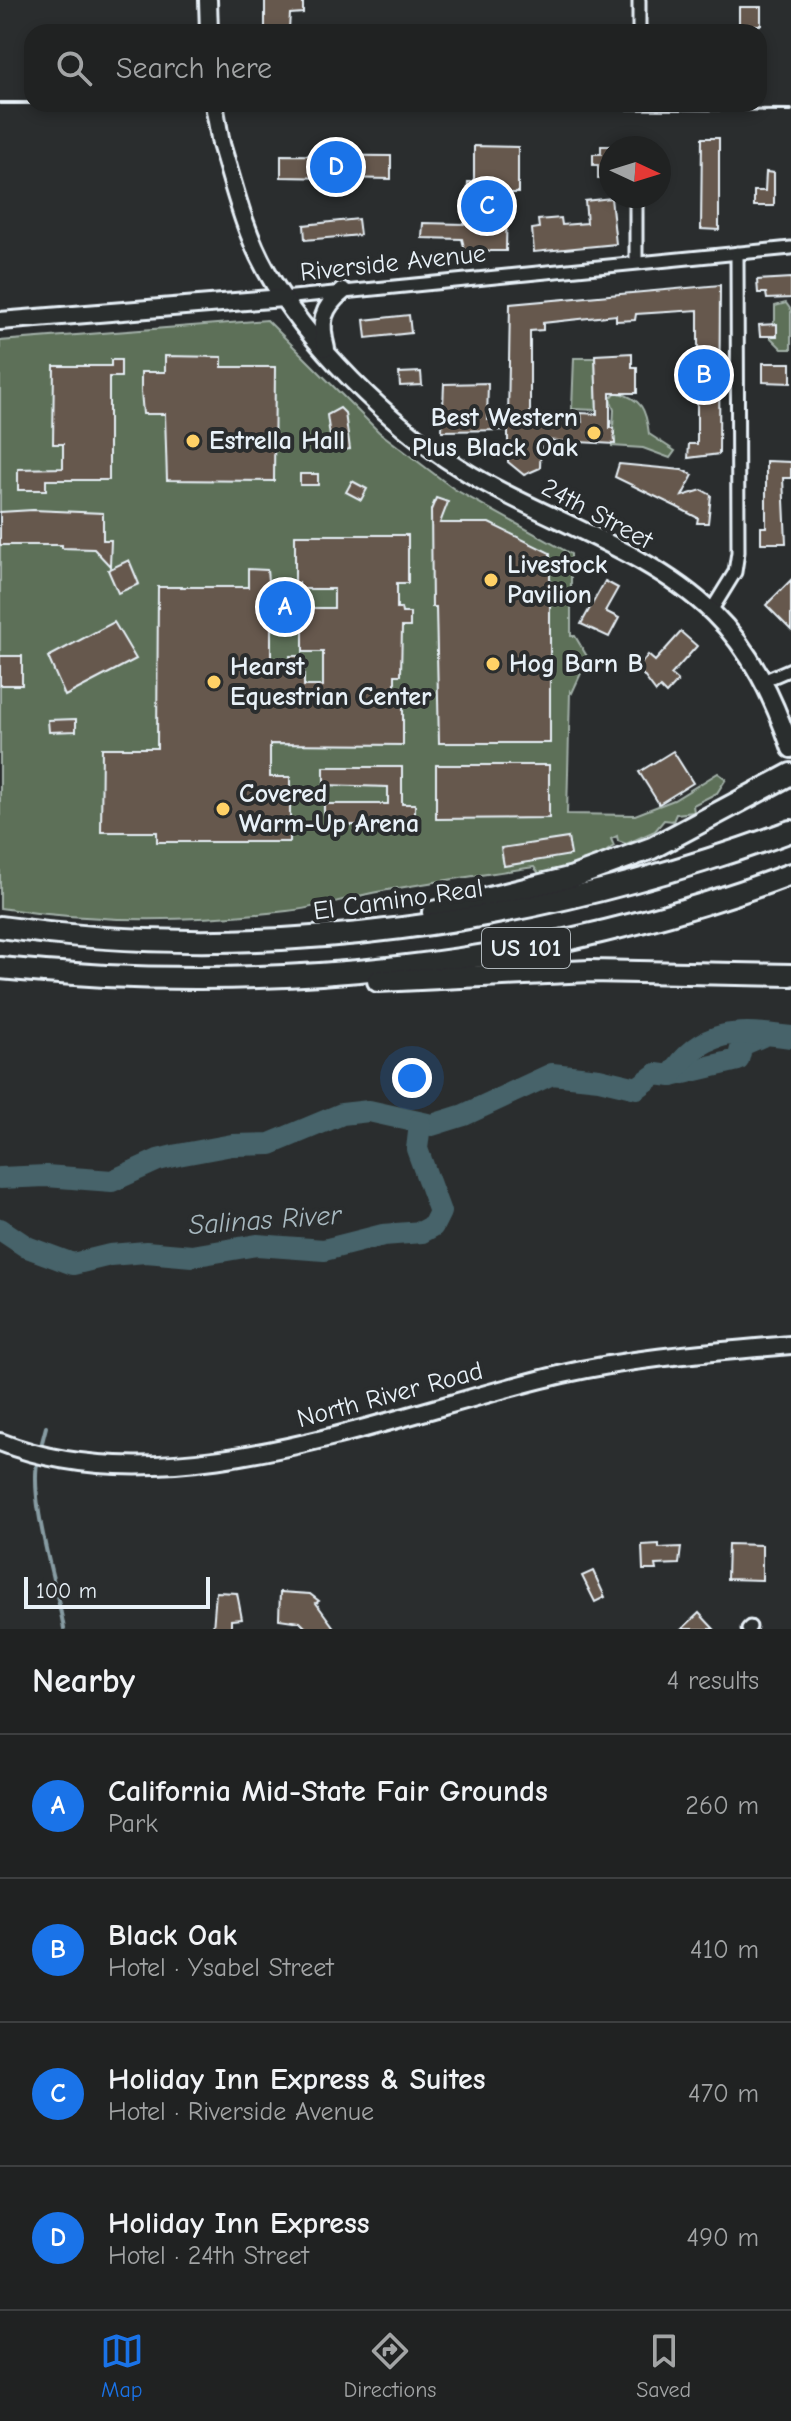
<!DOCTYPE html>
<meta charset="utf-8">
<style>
:root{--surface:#202222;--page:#2d2f2f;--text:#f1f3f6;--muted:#a2a4a5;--line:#3d3f40;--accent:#1a73e8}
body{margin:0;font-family:"Comic Neue",sans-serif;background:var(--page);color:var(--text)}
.compass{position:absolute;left:599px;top:136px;width:72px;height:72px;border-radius:50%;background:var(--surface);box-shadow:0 4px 12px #0003;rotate:94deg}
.scale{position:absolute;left:24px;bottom:20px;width:186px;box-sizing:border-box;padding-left:8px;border:4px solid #e8f1f8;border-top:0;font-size:22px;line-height:28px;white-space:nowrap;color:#e8f1f8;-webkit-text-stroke:6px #2a2d2e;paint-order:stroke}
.you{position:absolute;left:412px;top:1078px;width:28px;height:28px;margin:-20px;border:6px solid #fff;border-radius:50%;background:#1a73e8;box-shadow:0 0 0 12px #1a73e833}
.badge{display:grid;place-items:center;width:52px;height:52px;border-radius:50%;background:var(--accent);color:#fff;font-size:26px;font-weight:700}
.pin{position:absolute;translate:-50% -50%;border:4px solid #fff;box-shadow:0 2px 8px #0006}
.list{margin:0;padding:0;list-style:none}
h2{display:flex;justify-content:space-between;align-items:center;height:104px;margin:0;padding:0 32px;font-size:34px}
h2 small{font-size:26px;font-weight:400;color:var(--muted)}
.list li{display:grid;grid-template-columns:52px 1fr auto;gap:24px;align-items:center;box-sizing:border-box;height:144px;padding:0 32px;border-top:2px solid var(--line)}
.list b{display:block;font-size:30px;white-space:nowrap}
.list p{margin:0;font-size:26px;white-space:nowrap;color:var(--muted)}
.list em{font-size:26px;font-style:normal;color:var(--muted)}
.icon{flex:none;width:44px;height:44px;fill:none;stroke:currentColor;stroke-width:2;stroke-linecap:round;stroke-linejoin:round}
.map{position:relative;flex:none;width:791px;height:1629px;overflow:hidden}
.search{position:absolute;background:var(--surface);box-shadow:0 4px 12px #0003;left:24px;right:24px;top:24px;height:88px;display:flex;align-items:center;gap:20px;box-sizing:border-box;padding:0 28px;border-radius:24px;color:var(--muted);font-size:30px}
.sheet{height:680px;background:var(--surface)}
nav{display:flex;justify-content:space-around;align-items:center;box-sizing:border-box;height:112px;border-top:2px solid var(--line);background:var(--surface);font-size:22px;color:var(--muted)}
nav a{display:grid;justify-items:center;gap:4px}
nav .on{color:var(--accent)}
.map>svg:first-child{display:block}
</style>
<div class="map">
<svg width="791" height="1629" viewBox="0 0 791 1629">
<rect width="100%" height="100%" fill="#2a2d2e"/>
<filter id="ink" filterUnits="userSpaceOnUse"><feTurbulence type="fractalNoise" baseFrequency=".0125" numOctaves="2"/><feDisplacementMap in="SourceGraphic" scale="16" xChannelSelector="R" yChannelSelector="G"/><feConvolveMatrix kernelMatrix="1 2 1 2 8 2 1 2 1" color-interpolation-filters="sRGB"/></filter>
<g filter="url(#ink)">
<g fill="#5d6f58" stroke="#a2b0a8" stroke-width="2">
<polygon points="786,303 791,310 791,349 782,349 766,333 775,320 775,306"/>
<path d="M267,320l112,112 75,57 117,65v82h4l13,22 -16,35 -2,-2 -3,123 68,1 39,-15 44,-27 8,6 -9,14 -24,12 1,7 -18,2 -3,7 -9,-1 -9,11 -29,13 -8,-3 -1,-5 -6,3 3,7c-12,7 -17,15 -28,22l-9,-4 -14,9 -9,-3 -13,6 -7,-9c-52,8 -105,15 -157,25 -30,6 -60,16 -90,19 -95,11 -192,12 -287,-3v-567z"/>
<polygon points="574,358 595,358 597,410 572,409"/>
<path d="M616,392c26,7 30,17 33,42l26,17 -5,7 -27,-10 -31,-2 2,-36 -4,-11z"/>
</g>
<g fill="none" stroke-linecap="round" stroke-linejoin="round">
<g stroke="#879ca3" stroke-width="4">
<polyline points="40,1450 46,1427"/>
<path d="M38,1458c-10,42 19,127 26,171"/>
</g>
<g stroke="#46636a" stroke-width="22">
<polyline points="671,1076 738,1060 742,1045 765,1035"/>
<path d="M0,1178l46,-2 66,5 46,-21 20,-5 54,-10 38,-1 72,-30 27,-3 63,14 32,-10 88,-41 47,5 38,9 19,-14 15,2c31,-49 68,-46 120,-39"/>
<polyline points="0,1229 27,1247 73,1264 110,1255 146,1252 192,1256 257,1245 324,1250 383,1235 422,1232 433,1226 440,1212 417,1149 420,1124"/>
</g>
</g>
<g fill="#66594d" stroke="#e8f1f8" stroke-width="2" fill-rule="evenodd">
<polygon points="265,0 303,0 303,13 290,14 289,29 265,29"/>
<polygon points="739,7 761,7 761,25 754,25 754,32 739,32"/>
<polygon points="702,138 719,138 719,230 701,229"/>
<polygon points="474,146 518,147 518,193 507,193 506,251 465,251 462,239 422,238 423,223 465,224 468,182 474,182"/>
<polygon points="601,146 611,146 611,179 598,179 598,165 593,165 593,154 601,154"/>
<polygon points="281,155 391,156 391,179 281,177"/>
<polygon points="766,172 774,173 774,206 754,206 754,191 765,191"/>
<polygon points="611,198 616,244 534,252 532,229 539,228 538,220 561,218 562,225 587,223 585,201"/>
<polygon points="358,219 360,235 305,240 304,225"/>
<polygon points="791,278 791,298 767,299 766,293 758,293 757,280"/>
<polygon points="720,285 719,454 688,458 689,444 697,444 697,382 689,382 689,369 698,369 698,310 636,314 635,320 616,321 616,315 543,323 543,330 530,331 530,422 582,422 581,413 597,414 595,355 632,353 632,367 637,367 637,393 610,393 610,428 614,428 615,444 541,440 540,468 524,475 508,462 508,430 442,431 444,384 488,383 487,420 508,420 510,304"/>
<polygon points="409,315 411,333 366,338 364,320"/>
<polygon points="777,324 777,336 760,336 759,325"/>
<polygon points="165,356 222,357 222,367 275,367 274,481 167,480 165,414 143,414 141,391 141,372 165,372"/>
<polygon points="111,360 121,360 121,377 109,377 109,480 46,480 46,490 18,490 18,469 63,468 63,444 53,444 54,366 111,366"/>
<polygon points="763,363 791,363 791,383 763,382"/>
<polygon points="421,372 422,385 400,386 399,373"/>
<polygon points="340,408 345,413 350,449 332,451 327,415"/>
<polygon points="766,461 791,462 791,478 783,478 786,543 761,543 761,527 766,527"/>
<polygon points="619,464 682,470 693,475 682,496 702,490 711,495 708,523 697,523 698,518 677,507 615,477"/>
<rect x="300" y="474" width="18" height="11"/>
<polygon points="352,481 367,489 361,500 346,492"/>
<polygon points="436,498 448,502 440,523 489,523 550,553 550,743 439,743 436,607 432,607 431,510"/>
<polygon points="33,510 103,513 103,540 111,540 110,566 94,549 62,548 62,545 0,545 0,512"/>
<path d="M295,535h113v48h-11v25h4l1,5h8v14h-8l-1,48h-6v29h8v41l-133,-1v33h20v65h-133v-10h-56l1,-84h55l1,-161h90v-18l19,1 4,43 32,1v-6h31v-19h-35v-6h-4zM271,629l32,1v22h20v34h-19v-30h-14v7h-19z"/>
<polygon points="129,560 139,584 118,593 108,570"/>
<polygon points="791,580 791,630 766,605"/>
<polygon points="605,581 618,588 605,611 619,618 609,637 581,624"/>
<polygon points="114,622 136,659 65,696 48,657"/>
<polygon points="681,632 697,646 671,675 678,681 666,694 660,688 656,692 638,668 648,655 655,661"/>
<rect x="0" y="656" width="22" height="29"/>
<polygon points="76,719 76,731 49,732 48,720"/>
<polygon points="673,751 693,783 659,804 639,772"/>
<polygon points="436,765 549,765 549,818 436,819"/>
<polygon points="324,767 402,767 402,804 415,804 415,825 324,825 324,804 388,804 388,787 324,785"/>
<polygon points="568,838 571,855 504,866 501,848"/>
<polygon points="659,1544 659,1548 681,1547 679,1564 655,1565 656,1570 643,1570 642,1545"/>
<polygon points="728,1544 762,1545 762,1580 727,1579"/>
<polygon points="593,1571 605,1597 595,1602 582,1576"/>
<polygon points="216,1592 237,1593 242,1619 231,1620 231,1629 213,1629"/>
<polygon points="280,1592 310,1594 319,1601 316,1603 335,1629 307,1629 300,1622 279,1619"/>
<polygon points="699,1613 714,1629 682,1629"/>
</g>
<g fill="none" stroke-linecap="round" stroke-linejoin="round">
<defs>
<g id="street">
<polyline points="639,0 639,32"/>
<polyline points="637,148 637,143"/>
<polyline points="636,261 636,196"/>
<polyline points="283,298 791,248"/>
<polyline points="711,611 735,572 738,552 737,253"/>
<polyline points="763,681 791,669"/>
<polyline points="748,1629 750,1627"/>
</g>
<g id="secondary">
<polyline points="208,0 209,32"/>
<path d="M221,144c13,42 23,87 45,126 40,72 124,155 194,198 79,50 186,80 253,145 38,37 61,86 78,136"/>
<polyline points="0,321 283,298"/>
<path d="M326,348c-7,-26 -4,-40 17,-57"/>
<path d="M0,1442c171,68 394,-29 563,-68 74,-17 152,-22 228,-29"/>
</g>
<g id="highway">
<polyline points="433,912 573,877 652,848 791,774"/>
<path d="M0,927c267,38 539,-3 791,-96"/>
<path d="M0,968c266,27 539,1 791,-94"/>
<polyline points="378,981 590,971 791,975"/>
</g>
</defs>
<use href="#street" stroke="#e8f1f8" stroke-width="17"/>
<use href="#secondary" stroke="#e8f1f8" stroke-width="22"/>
<use href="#highway" stroke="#e8f1f8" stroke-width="26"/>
<use href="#street" stroke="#2a2d2e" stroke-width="11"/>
<use href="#secondary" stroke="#2a2d2e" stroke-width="16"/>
<use href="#highway" stroke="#2a2d2e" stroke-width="20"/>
<g stroke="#e8f1f8" stroke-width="4">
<polyline points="0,103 32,103"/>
<polyline points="116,104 791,110"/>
</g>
<defs>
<polyline id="secondary-bridge" points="214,104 221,144"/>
</defs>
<use href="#secondary-bridge" stroke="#e8f1f8" stroke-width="22" stroke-linecap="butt"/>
<use href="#secondary-bridge" stroke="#2a2d2e" stroke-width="16"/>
</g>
</g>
<g fill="#ffd166" stroke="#2a2d2e" stroke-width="3">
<circle cx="594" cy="433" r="8"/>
<circle cx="193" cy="441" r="8"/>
<circle cx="491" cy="580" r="8"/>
<circle cx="493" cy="664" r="8"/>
<circle cx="214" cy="682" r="8"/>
<circle cx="223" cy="809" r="8"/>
</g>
<g text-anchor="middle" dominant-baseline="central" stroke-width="8" stroke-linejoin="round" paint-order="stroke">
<rect fill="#2a2d2e" stroke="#afb6bb" stroke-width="2" x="482" y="928" width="88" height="40" rx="6"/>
<g font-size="24" font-weight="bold" fill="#e8f1f8">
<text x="526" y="948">US 101</text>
</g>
<g font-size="26" fill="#e8f1f8" stroke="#2a2d2e">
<text transform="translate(393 263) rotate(-6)">Riverside Avenue</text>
<text transform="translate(597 514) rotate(28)">24th Street</text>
<text transform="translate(398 900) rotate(-8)">El Camino Real</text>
<text transform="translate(390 1395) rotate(-15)">North River Road</text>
</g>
<g font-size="26" font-weight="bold" fill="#e8f1f8" stroke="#2a2d2e" text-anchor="start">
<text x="578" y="418" text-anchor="end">Best Western<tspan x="578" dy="30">Plus Black Oak</tspan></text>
<text x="209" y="441">Estrella Hall</text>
<text x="507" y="565">Livestock<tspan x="507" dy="30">Pavilion</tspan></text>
<text x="509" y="664">Hog Barn B</text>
<text x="230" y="667">Hearst<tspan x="230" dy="30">Equestrian Center</tspan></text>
<text x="239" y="794">Covered<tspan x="239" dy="30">Warm-Up Arena</tspan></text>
</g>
<g font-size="28" font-style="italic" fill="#a7b8bf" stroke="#2a2d2e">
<text transform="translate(265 1220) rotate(-4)">Salinas River</text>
</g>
</g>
</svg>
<svg class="compass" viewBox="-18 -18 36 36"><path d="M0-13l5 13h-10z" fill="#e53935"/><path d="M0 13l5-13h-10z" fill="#a2a4a5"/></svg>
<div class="scale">100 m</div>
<div class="you"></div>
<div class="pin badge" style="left:285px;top:607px">A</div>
<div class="pin badge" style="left:704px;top:375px">B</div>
<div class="pin badge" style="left:487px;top:206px">C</div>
<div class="pin badge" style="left:336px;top:167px">D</div>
<div class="search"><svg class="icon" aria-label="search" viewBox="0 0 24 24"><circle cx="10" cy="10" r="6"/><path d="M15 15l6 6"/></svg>Search here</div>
</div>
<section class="sheet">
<h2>Nearby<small>4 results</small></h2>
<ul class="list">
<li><span class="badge">A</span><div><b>California Mid-State Fair Grounds</b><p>Park</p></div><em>260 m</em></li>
<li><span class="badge">B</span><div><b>Black Oak</b><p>Hotel · Ysabel Street</p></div><em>410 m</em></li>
<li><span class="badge">C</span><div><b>Holiday Inn Express &amp; Suites</b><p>Hotel · Riverside Avenue</p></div><em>470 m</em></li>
<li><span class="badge">D</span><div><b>Holiday Inn Express</b><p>Hotel · 24th Street</p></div><em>490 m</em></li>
</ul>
</section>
<nav>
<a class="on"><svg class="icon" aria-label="map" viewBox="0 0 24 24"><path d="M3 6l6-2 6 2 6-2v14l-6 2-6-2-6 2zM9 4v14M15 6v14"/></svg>Map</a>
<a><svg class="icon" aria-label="directions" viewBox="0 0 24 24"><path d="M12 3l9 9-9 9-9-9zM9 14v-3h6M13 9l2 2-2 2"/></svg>Directions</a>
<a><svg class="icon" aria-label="saved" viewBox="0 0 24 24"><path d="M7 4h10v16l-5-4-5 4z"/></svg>Saved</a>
</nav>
